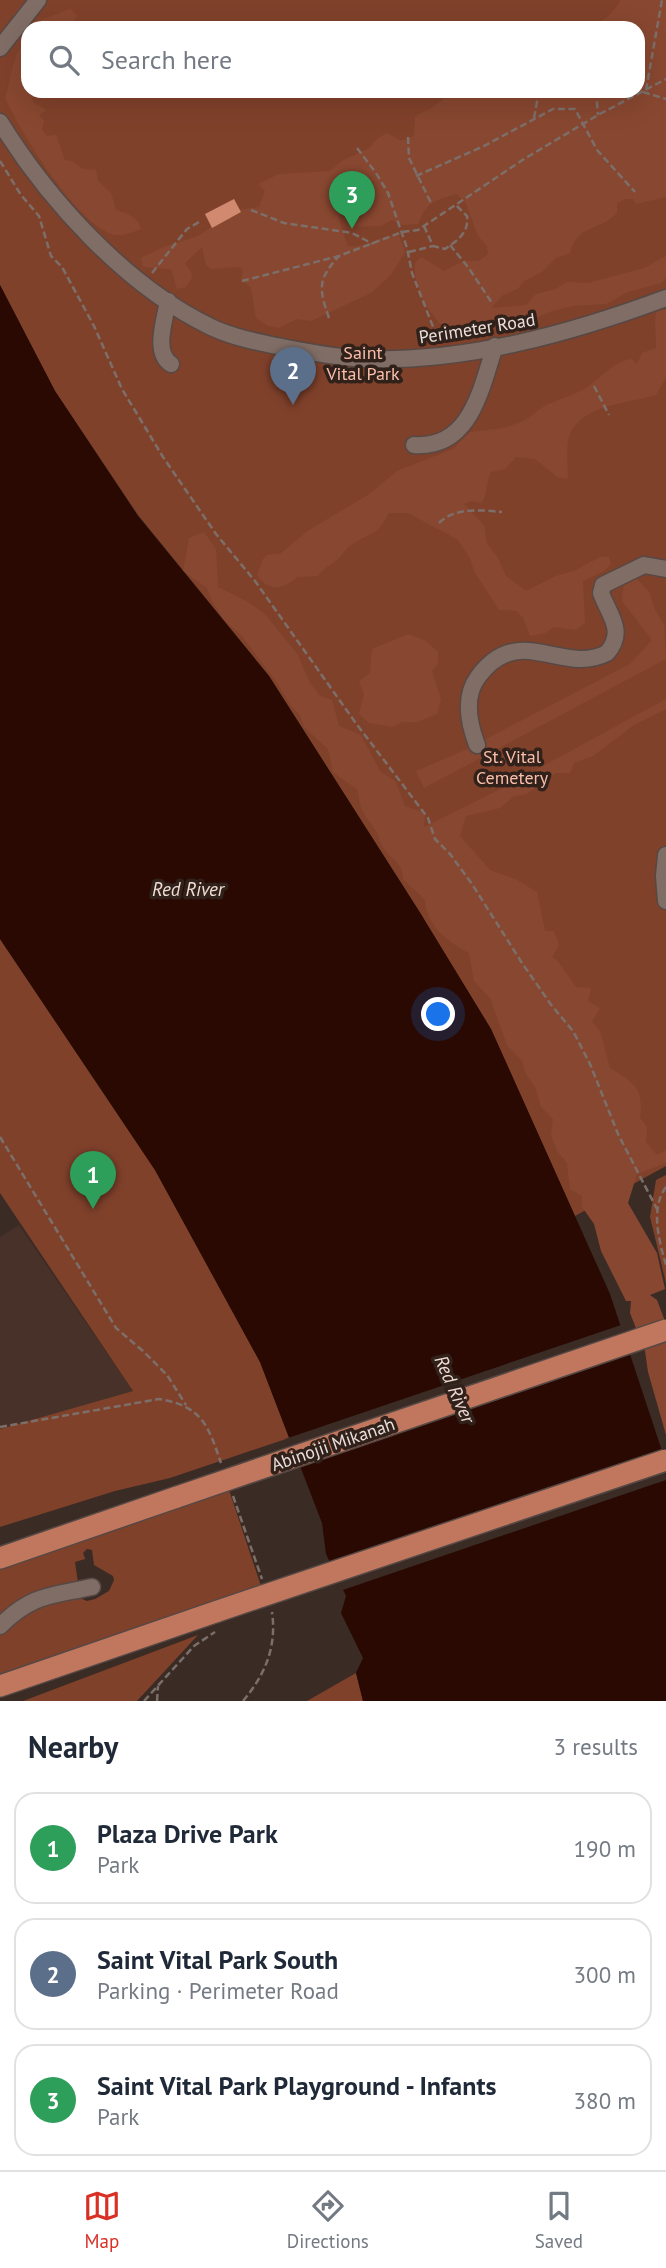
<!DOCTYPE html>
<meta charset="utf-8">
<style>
:root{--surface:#fff;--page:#f2f2f3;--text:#1f2937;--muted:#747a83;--line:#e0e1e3;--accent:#d93025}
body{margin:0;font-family:"PT Sans",sans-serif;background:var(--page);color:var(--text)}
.you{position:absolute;left:439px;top:1015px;width:24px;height:24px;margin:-18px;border:5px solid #fff;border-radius:50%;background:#1a73e8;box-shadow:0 0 0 10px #1a73e833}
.badge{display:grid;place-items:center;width:46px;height:46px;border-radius:50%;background:var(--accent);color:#fff;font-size:23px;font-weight:700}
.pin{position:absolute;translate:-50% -58px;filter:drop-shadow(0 2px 4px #0008)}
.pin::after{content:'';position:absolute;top:37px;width:24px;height:21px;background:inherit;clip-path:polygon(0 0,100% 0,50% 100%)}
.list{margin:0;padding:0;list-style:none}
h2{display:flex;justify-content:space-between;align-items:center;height:91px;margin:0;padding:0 28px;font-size:30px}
h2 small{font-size:23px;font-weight:400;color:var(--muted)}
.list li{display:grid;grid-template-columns:46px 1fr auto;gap:21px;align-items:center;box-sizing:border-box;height:112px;margin:0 14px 14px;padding:0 14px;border:2px solid var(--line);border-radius:21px}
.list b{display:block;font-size:26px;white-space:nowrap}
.list p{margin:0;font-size:23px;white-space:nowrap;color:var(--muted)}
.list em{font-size:23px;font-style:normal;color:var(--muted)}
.icon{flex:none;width:38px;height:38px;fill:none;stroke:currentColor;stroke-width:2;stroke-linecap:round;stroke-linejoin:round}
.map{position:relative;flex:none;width:666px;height:1701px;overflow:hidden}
.search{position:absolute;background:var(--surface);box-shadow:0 7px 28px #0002;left:21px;right:21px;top:21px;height:77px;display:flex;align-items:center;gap:18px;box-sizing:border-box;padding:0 24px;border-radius:21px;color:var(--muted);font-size:26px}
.sheet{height:469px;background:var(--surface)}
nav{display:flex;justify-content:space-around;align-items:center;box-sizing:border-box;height:98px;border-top:2px solid var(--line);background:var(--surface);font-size:19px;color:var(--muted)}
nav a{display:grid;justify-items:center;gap:4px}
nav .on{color:var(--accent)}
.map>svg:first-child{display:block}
</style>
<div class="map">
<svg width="666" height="1701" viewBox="0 0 666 1701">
<rect width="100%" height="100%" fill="#3a2b25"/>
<polygon fill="#473129" points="19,1225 133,1391 0,1429 0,1237"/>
<g fill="#80412b" fill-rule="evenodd">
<path d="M0,0h666v1166l-91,50 -84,-187 -72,-118 -150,-235 -131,-161 -83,-124 -55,-106zM28,28h610v63h-610z"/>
<polygon points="0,939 155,1170 260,1362 289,1438 170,1478 115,1491 0,1527 0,1429 133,1391 0,1193"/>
<polygon points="666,1175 666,1283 650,1217 656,1180"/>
<polygon points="229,1490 261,1586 0,1677 0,1634 27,1609 73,1595 87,1601 95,1599 109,1591 114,1580 113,1576 94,1565 92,1550 87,1549 83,1553 88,1567 85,1559 75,1562 78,1583 0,1619 0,1567"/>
<polygon points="198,1635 137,1701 23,1701"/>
<polygon points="356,1673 363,1701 307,1701"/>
</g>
<g fill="#884730">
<path d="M621,0h45v197l-30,7 -3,-5h-7l-9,4v10c-17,18 -40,11 -47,40l-14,5 -14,14 -18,9 -6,8 -15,6 -12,13 35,-3 10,-11 20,-5 10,-7 22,1 56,-15 22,-12v22l-5,5 -33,9 -22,12 -33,2 -21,5 -26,11 -55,12 -21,-4 -11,-7 -15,-20 -9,-28v-12l6,-6 23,14 20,-10h15l9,-7 -1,-8 -9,-10 -13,-35 -9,-7c-23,7 -29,8 -38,30l-16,1 -10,-5 -11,6 -27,1c-16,-26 18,-24 20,-45l-10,-4c-37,17 -27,37 -16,68 17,3 30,-11 51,-11l6,17 -14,23 -20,18 -60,28 -14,-2 -18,9 -11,-2 -12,-8 -5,-31 -10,-7 2,-10 -4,-3 -28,2 -5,-4 -4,-18 -17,16 6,9 1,6 -6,9 -9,2 -6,-20 -28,-2 -2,-9 23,-11 34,-11 39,-26 22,-3 6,-16 -7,-7 21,-10 51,-3 12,-10 27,-13 9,-10 9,-5 14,8 13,-5 1,-20 17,-8 17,-13 15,-4h174v-63h-67c8,-4 15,-2 23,-4 13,-3 20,-15 27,-24z"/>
<polygon points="70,9 77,16 70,28 37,28 41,20"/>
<path d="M28,39v52h17l-14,7 3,5 13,7 -8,5 5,5 -2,10 5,6 9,-1 9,25 7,1 11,8 13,1 2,11 13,12 5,17c12,4 21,6 25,19 -7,3 -18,7 -26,6 -38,-9 -94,-103 -110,-137 9,-25 4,-40 23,-59z"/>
<path d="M657,310h9v68l-10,17c-29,9 -80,9 -88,46 -2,12 0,26 0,38l-11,-2 -22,-18 -19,-2 -11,12 -14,3c-5,10 -3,21 -9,31l-11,-2 -7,3 20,21 3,19 11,14 8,18 20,15 30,-15 18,-5 26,-14h9l2,7 -7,7 -21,10 2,42 -9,7 -23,-3 -7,6 -16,3 -7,-18 -6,-7 -18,-1 -25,-39 -4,-13 -13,-19 -49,-26h-19c-12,24 -19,19 -38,32 -5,3 -8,9 -12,13 -9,9 -13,6 -21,18l-21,1c-13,13 -29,15 -40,-2l6,-16 4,-4 13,-1 29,-24 59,-35 29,-24 56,-22 17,-17c17,-2 37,-3 53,-11 10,-5 17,-14 28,-18 12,-5 23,-8 35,-15 15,-10 27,-26 45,-29l6,5 5,-11 14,-5c1,-13 -3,-25 1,-38z"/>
<path d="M204,532l12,17 2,38 28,14 19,13 33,41 12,28 10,13 12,4 7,26 22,9 19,36 16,11 9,24 20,7 -1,14 75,-37 167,-91v10l-32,16 -41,31 -19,7 -4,10h-14l-29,21 -13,2 -14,12 -34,8 -6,20 30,34 25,9 22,13 8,39h9l5,14 -7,12 5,3 19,27 15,1 -3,13 12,7 -8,14 8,9 10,37c24,15 34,19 30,50l7,9 -1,15 11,13 9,-5v13l-29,11 -9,29 29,50 8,36 -15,6 7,5 9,24v111l-18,-63 -3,-21 -15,-38 1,-12h-5l-25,-50 -7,-27 -12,-17v-11l-12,-7 -3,-26 -10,-12 -6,-16 2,-16 -12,-12 -5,-18 -11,-17 -3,-11 -15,-16 -17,-47 -16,-17 -5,-28c-22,-12 -42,-26 -44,-53l-22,-21c0,-16 -9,-17 -17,-28 -6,-6 -6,-14 -10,-20 -11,-18 -16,-17 -18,-41l-25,-18 -5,-23 -24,-22 -4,-12 -9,-9 -13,-22 -36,-48 -19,-17 -11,-18 -5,-13 -24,-17 6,-33z"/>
<polygon points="636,578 649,592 655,610 664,625 666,659 424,788 416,771 465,750 630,664 652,640 622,601 624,579"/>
<polygon points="408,634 426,641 438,652 438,664 432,671 441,699 437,714 417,722 403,722 392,727 369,723 359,714 364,694 359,681 370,673 372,649"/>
</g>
<polygon fill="#290901" points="0,285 55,391 138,516 269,676 419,911 491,1029 610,1294 666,1463 666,1701 363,1701 356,1673 363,1658 341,1613 346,1596 326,1554 322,1523 260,1362 155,1170 0,939"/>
<g fill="#3a2b25">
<polygon points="624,1324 633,1352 296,1467 285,1439"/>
<polygon points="665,1448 666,1480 340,1591 326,1563"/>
</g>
<polygon fill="#d18970" points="234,199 241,212 212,228 205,214"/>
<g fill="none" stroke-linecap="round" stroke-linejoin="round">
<defs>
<g id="minor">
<polyline points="0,48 38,0"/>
<path d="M0,122c49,79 126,164 211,205 23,11 51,16 76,21 26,5 53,10 79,11 102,3 206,-26 300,-61"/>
<path d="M168,301c-3,18 -15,52 3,63"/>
<path d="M414,445c57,4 67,-57 81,-99"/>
<path d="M477,745c-8,-21 -14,-48 1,-68 41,-56 84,-1 129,-24 19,-22 2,-38 -6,-60l2,-8 41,-20 22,4"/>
<polyline points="666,855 664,876 666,901"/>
<path d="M0,1626c32,-32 51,-30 92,-39"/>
</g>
<g id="major">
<polyline points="0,1558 177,1497"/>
<polyline points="0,1686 218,1611"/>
</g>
</defs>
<use href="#minor" stroke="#564844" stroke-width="19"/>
<use href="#major" stroke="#564844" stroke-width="24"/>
<g stroke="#7c6f69" stroke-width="2.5" stroke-dasharray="7 3.5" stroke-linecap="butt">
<polyline points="596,26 596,28"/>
<polyline points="646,90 662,0"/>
<polyline points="596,91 598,115"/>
<polyline points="643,92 666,99"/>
<polyline points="534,118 539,91"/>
<polyline points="408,137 409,158 432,205"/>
<polyline points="357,148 376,173 388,193 407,248 412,273 439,342"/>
<polyline points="0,161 21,195 39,216 51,256 62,267 94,326 122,389 163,457 216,534 255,581 355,722 428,818 435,839 450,854 472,884 522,963 552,1006 573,1031 590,1064 618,1134 658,1211"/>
<polyline points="416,176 484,146 553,109 575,109 597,150 635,192"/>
<polyline points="251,210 284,223 352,233 373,244"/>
<path d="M424,226l9,20 12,3c13,-9 24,-16 22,-33l-12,-12"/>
<polyline points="450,245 468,267 492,303"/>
<polyline points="409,252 433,246"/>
<polyline points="152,273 187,229 199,222"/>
<polyline points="242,281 339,256 402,232 418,230 524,159 598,115 666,79"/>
<path d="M329,318c-10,-29 -12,-38 10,-62"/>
<polyline points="594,386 609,415"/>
<path d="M439,523c16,-16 42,-13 63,-11"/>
<polyline points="0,1137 116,1328 143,1351 167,1375 186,1405"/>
<path d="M666,1187c-16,21 -7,54 0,78"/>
<path d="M0,1427l159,-28c43,7 49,26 62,64"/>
<polyline points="233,1496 262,1579"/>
<polyline points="144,1701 194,1646 215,1632"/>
<polyline points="157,1701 158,1686"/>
<path d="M243,1701c22,-26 34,-54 29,-89"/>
</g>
<use href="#minor" stroke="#806d66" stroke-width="16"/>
<use href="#major" stroke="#c0775e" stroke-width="21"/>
<defs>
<g id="major-bridge">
<polyline points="177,1497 666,1330"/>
<polyline points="218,1611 666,1460"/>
</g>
</defs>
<use href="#major-bridge" stroke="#564844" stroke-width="24" stroke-linecap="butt"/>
<use href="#major-bridge" stroke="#c0775e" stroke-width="21"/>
</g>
<g text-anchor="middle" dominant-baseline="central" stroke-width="7" stroke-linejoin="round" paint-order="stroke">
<g font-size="18" fill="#ebe0dc" stroke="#30211b">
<text transform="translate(477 328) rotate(-9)">Perimeter Road</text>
<text transform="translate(333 1444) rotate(-19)">Abinojii Mikanah</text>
</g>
<g font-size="18" fill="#fabea9" stroke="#30211b">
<text x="363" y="352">Saint<tspan x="363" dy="21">Vital Park</tspan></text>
<text x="512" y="756">St. Vital<tspan x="512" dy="21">Cemetery</tspan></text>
</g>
<g font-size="19" font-style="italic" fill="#f2ddd5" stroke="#30211b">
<text x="188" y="889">Red River</text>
<text transform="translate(455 1389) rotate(66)">Red River</text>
</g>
</g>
</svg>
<div class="you"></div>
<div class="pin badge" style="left:93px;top:1209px;background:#2e9e5b">1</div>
<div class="pin badge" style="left:293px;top:405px;background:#5c6f8a">2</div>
<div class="pin badge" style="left:352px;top:229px;background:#2e9e5b">3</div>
<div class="search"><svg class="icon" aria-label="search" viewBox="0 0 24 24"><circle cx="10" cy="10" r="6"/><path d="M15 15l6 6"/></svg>Search here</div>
</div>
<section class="sheet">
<h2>Nearby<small>3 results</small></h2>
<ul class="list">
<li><span class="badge" style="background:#2e9e5b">1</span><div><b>Plaza Drive Park</b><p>Park</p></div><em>190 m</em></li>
<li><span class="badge" style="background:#5c6f8a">2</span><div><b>Saint Vital Park South</b><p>Parking · Perimeter Road</p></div><em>300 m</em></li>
<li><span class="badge" style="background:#2e9e5b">3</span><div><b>Saint Vital Park Playground - Infants</b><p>Park</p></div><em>380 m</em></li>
</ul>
</section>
<nav>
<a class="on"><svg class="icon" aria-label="map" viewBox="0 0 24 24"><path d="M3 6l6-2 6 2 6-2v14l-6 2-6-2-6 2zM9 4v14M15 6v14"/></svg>Map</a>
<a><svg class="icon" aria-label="directions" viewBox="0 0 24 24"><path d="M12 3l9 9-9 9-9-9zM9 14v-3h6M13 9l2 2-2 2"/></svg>Directions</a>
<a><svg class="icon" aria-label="saved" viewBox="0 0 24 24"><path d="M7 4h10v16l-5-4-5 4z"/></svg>Saved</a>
</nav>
